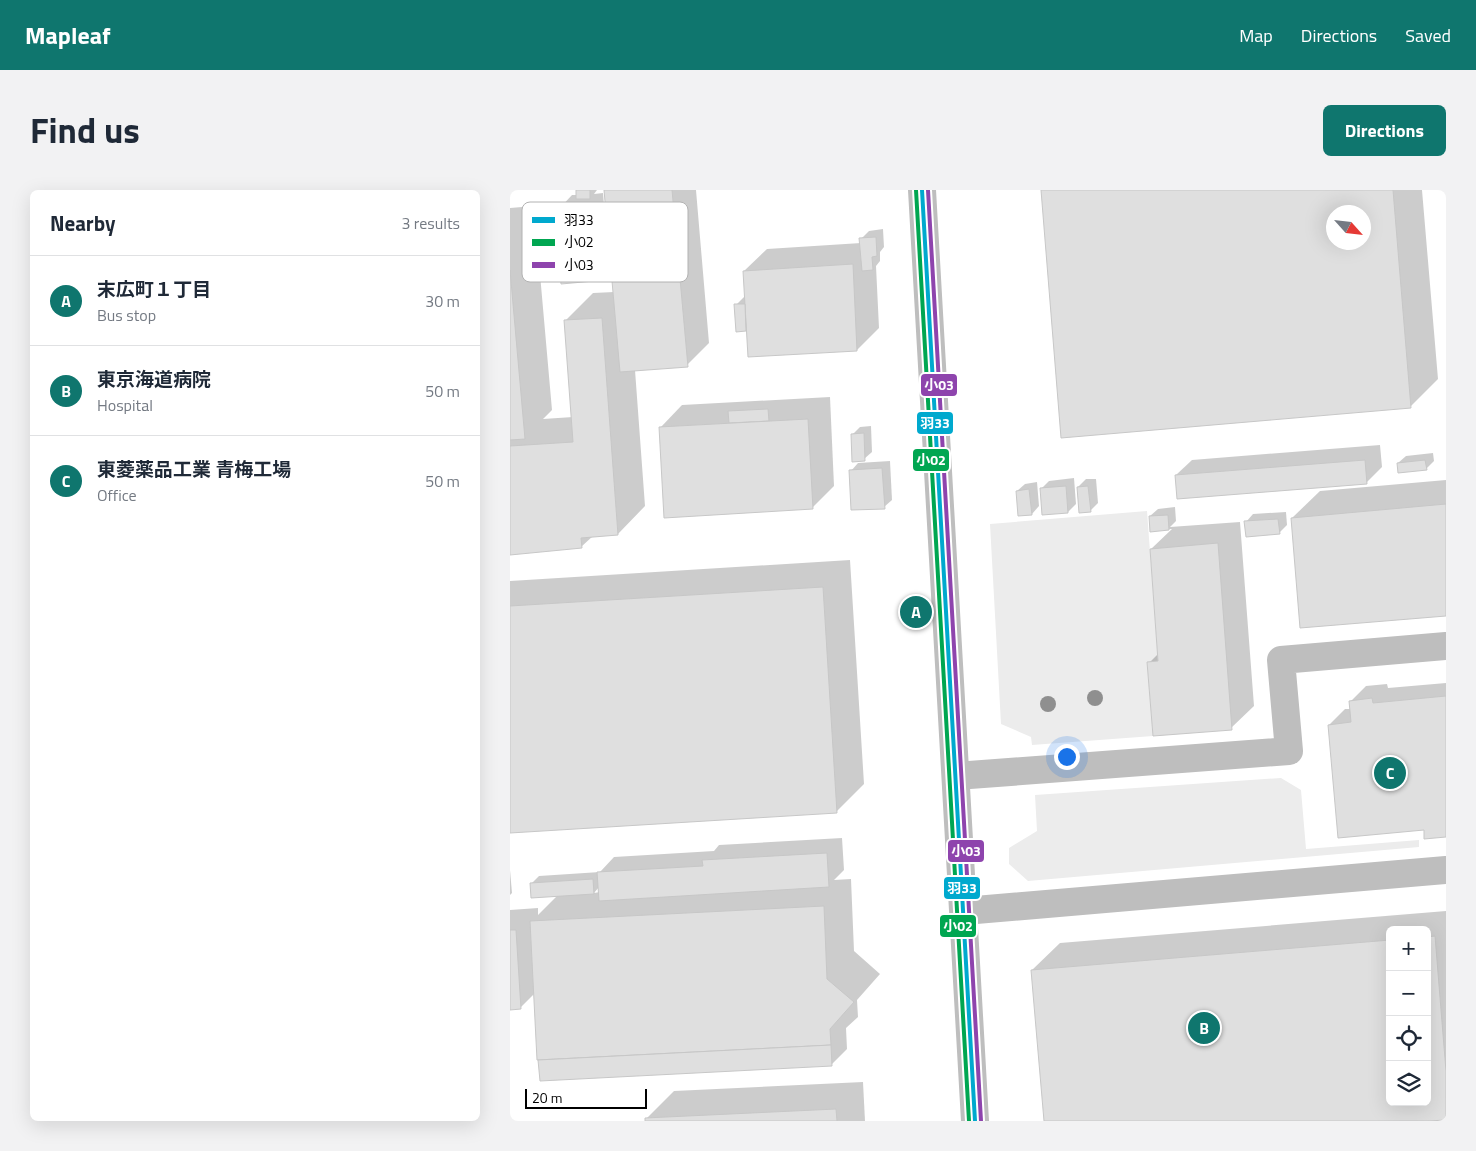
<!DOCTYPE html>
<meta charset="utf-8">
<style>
:root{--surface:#fff;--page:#f2f2f3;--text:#1f2937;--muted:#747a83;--line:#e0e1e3;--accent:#0f766e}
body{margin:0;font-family:"Titillium Web","Noto Sans JP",sans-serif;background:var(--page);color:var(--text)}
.controls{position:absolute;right:15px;bottom:15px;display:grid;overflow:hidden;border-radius:8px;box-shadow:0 5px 20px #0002}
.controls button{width:45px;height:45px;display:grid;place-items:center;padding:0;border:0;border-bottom:1px solid var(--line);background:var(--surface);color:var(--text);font:25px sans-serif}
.compass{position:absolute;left:816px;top:15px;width:45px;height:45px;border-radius:50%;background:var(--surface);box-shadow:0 5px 20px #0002;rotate:117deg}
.scale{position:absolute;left:15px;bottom:12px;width:122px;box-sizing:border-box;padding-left:5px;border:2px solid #000;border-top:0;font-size:14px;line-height:18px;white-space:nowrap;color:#000;-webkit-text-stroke:4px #fff;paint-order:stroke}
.you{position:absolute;left:556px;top:566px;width:18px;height:18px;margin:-12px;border:4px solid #fff;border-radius:50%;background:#1a73e8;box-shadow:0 0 0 8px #1a73e833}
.badge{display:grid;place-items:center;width:32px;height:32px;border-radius:50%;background:var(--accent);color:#fff;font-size:16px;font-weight:700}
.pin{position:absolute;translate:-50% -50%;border:2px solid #fff;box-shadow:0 1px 5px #0006}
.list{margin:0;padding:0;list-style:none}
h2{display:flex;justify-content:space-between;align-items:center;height:65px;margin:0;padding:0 20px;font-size:21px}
h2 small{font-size:16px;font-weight:400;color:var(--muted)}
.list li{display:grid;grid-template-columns:32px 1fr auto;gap:15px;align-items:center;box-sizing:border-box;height:90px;padding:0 20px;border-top:1px solid var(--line)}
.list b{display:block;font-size:19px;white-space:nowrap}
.list p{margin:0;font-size:16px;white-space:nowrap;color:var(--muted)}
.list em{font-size:16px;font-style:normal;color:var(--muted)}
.icon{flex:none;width:28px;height:28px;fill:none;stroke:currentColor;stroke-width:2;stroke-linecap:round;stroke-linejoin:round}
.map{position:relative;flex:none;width:936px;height:931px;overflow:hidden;border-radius:8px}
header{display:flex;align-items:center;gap:30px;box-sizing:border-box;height:70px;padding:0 25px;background:var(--accent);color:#fff}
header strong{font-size:24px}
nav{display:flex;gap:28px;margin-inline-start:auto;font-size:18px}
.intro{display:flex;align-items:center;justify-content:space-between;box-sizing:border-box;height:120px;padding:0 30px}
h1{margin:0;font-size:35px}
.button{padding:12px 22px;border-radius:8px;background:var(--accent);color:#fff;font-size:18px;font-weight:700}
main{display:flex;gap:30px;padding:0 30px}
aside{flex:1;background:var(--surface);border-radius:8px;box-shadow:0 5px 20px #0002}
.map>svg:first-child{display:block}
</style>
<header>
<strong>Mapleaf</strong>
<nav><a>Map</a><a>Directions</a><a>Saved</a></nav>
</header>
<div class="intro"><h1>Find us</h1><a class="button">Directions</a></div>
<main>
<aside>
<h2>Nearby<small>3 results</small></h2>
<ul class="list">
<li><span class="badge">A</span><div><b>末広町１丁目</b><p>Bus stop</p></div><em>30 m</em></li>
<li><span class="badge">B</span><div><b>東京海道病院</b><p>Hospital</p></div><em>50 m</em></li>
<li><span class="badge">C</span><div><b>東菱薬品工業 青梅工場</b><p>Office</p></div><em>50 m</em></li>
</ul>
</aside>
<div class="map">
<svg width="936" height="931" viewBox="0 0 936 931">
<rect width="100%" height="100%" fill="#fff"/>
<g fill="#ececec">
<polygon points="637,321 648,471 637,473 643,546 522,555 521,547 491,534 480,334"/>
<polygon points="771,588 791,600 796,659 909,650 909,657 518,691 499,674 499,658 527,641 525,605"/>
</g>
<g fill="#0003" fill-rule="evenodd">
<polygon points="67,0 87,0 84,4 93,3 99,74 83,90 47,21 62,5 67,5"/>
<polygon points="95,0 186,0 199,153 177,175 125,180 135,316 108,344 83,346 71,357 0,363 0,18 24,16 42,220 33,229 63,227 56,130 83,103 104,102"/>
<path d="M532,0h380l16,189 -27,27zM824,22h30v30h-30z"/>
<polygon points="373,39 374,57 370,62 370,71 366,76 369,138 347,160 237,138 236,139 226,115 234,107 236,107 234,81 257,59 351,53 351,49 359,41"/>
<polygon points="320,207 324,296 302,318 150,238 172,215"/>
<polygon points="361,236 362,262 354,269 342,245 350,237"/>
<polygon points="870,255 872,277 856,293 666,285 682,270"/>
<polygon points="923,263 924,271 916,279 888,273 896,266"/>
<polygon points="380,271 382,310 374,317 341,281 348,273"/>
<polygon points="564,288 566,314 558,322 531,299 539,291"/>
<polygon points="576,289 586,289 588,313 580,321 568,297"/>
<polygon points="936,290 936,425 782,328 810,301"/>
<polygon points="527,292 529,316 522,324 507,301 515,294"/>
<polygon points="665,317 666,331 660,337 730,332 744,516 721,538 639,473 649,463 641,359 662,339 641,340 640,326 648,319"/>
<polygon points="776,322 777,335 769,343 736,332 743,324"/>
<polygon points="340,370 354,594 326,622 0,642 0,391"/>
<polygon points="936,493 936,645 915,638 819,535 835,519 841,519 841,511 856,496 877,494 878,498"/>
<path d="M332,648l2,32 -10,10 17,-1 3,72 26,23 -23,26 1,17 -12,11 1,21 -15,15 -291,16 -6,-87 -15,15 -10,1v-99l28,-2v7l20,-20 -27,-11 8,-8 61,-4 14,-15 100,-6 5,-6zM89,697l1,5 -6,1z"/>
<polygon points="0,680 2,703 0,705"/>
<path d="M936,721v207l-33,3h-368l-13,-151 28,-27zM880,740h37v172h-37z"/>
<polygon points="353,892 355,931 136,931 136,929 164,901"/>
</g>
<g fill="#dfdfdf" stroke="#c7c7c7" fill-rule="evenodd">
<rect x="66" y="0" width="14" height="9"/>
<polygon points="94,0 162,0 178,177 110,182"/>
<path d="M531,0h352l18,218 -350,30zM824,22h30v30h-30z"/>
<polygon points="78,18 84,91 51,94 45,20"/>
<polygon points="366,47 367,66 362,67 363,80 352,81 349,48"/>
<polygon points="343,74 347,161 238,167 233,81"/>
<polygon points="0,80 15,249 0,250"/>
<polygon points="224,114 235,114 236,141 226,142"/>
<polygon points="92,128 108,345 71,348 72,358 0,365 0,256 63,252 54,130"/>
<polygon points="258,219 259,231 219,233 218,221"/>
<polygon points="298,229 303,319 154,328 149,237"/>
<polygon points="354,243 355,271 342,272 341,244"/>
<polygon points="855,270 857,294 667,309 665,285"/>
<polygon points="915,270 917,280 888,283 887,273"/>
<polygon points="372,278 375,319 341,320 339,280"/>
<polygon points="556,296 558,323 532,325 530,298"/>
<polygon points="578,296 581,322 569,323 567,297"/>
<polygon points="519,299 522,325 508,326 506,301"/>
<polygon points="936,314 936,426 790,438 781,328"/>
<polygon points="658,325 659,340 640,342 639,326"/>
<polygon points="768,329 770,344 736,347 734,331"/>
<polygon points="708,353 722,540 643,546 637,472 648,471 640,359"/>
<polygon points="313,397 327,623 0,643 0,416"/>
<polygon points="936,506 936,647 914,649 914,640 828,648 818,535 841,532 839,511 862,508 863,513"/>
<polygon points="317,663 319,697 89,711 87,682 193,676 192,670"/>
<polygon points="83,689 84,704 21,708 20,693"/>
<polygon points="314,716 317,789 344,812 320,839 321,855 27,870 20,731"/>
<polygon points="0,740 6,740 11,819 0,820"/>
<polygon points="925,746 936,881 936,930 918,931 534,931 521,780 880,750 880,912 917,912 917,747"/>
<polygon points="321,855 322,876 30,891 28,870"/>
<polygon points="326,919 327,931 135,931 135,928"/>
</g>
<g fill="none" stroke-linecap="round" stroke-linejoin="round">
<g stroke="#bebebe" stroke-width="28">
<polyline points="412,0 465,931"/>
<polyline points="446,586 779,561 771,470 936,456"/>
<polyline points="454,721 936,680"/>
</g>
<defs>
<polyline id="bus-1" points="412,0 465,931"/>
<polyline id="bus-2" points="406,0 459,931"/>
<polyline id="bus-3" points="418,0 471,931"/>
</defs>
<use href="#bus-1" stroke="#fff" stroke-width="8"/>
<use href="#bus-2" stroke="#fff" stroke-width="8"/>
<use href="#bus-3" stroke="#fff" stroke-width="8"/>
<use href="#bus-1" stroke="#00a9ce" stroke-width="4"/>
<use href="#bus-2" stroke="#00a651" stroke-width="4"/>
<use href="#bus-3" stroke="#8e44ad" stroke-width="4"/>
</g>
<g fill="#8f8f8f">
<circle cx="585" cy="508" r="8"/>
<circle cx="538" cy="514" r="8"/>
</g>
<rect x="12" y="12" width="166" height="80" rx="8" fill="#fff" stroke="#b2b2b2" stroke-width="1"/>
<rect x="22" y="27" width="23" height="6" fill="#00a9ce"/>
<rect x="22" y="49" width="23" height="7" fill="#00a651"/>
<rect x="22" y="72" width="23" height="6" fill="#8e44ad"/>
<g font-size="14" fill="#000">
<text x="54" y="35">羽33</text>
<text x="54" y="57">小02</text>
<text x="54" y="80">小03</text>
</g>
<g stroke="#fff" stroke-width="2">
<rect x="410" y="183" width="38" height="24" rx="5" fill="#8e44ad"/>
<rect x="406" y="221" width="38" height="24" rx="5" fill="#00a9ce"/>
<rect x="402" y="258" width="38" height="24" rx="5" fill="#00a651"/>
<rect x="437" y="649" width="38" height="24" rx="5" fill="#8e44ad"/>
<rect x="433" y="686" width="38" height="24" rx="5" fill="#00a9ce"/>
<rect x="429" y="724" width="38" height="24" rx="5" fill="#00a651"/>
</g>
<g font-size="14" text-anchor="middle" font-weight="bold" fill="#fff">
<text x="429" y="200">小03</text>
<text x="425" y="238">羽33</text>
<text x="421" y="275">小02</text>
<text x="456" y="666">小03</text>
<text x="452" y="703">羽33</text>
<text x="448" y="741">小02</text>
</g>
</svg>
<div class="controls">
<button>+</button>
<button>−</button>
<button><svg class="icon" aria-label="locate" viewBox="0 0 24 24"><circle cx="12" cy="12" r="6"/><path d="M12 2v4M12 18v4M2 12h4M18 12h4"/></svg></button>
<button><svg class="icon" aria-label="layers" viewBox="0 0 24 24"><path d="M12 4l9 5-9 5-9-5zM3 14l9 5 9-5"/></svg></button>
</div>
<svg class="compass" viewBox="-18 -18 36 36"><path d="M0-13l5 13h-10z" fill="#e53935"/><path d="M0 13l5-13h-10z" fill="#747a83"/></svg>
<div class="scale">20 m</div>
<div class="you"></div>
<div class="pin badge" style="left:406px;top:422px">A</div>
<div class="pin badge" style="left:694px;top:838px">B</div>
<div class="pin badge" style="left:880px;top:583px">C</div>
</div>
</main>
